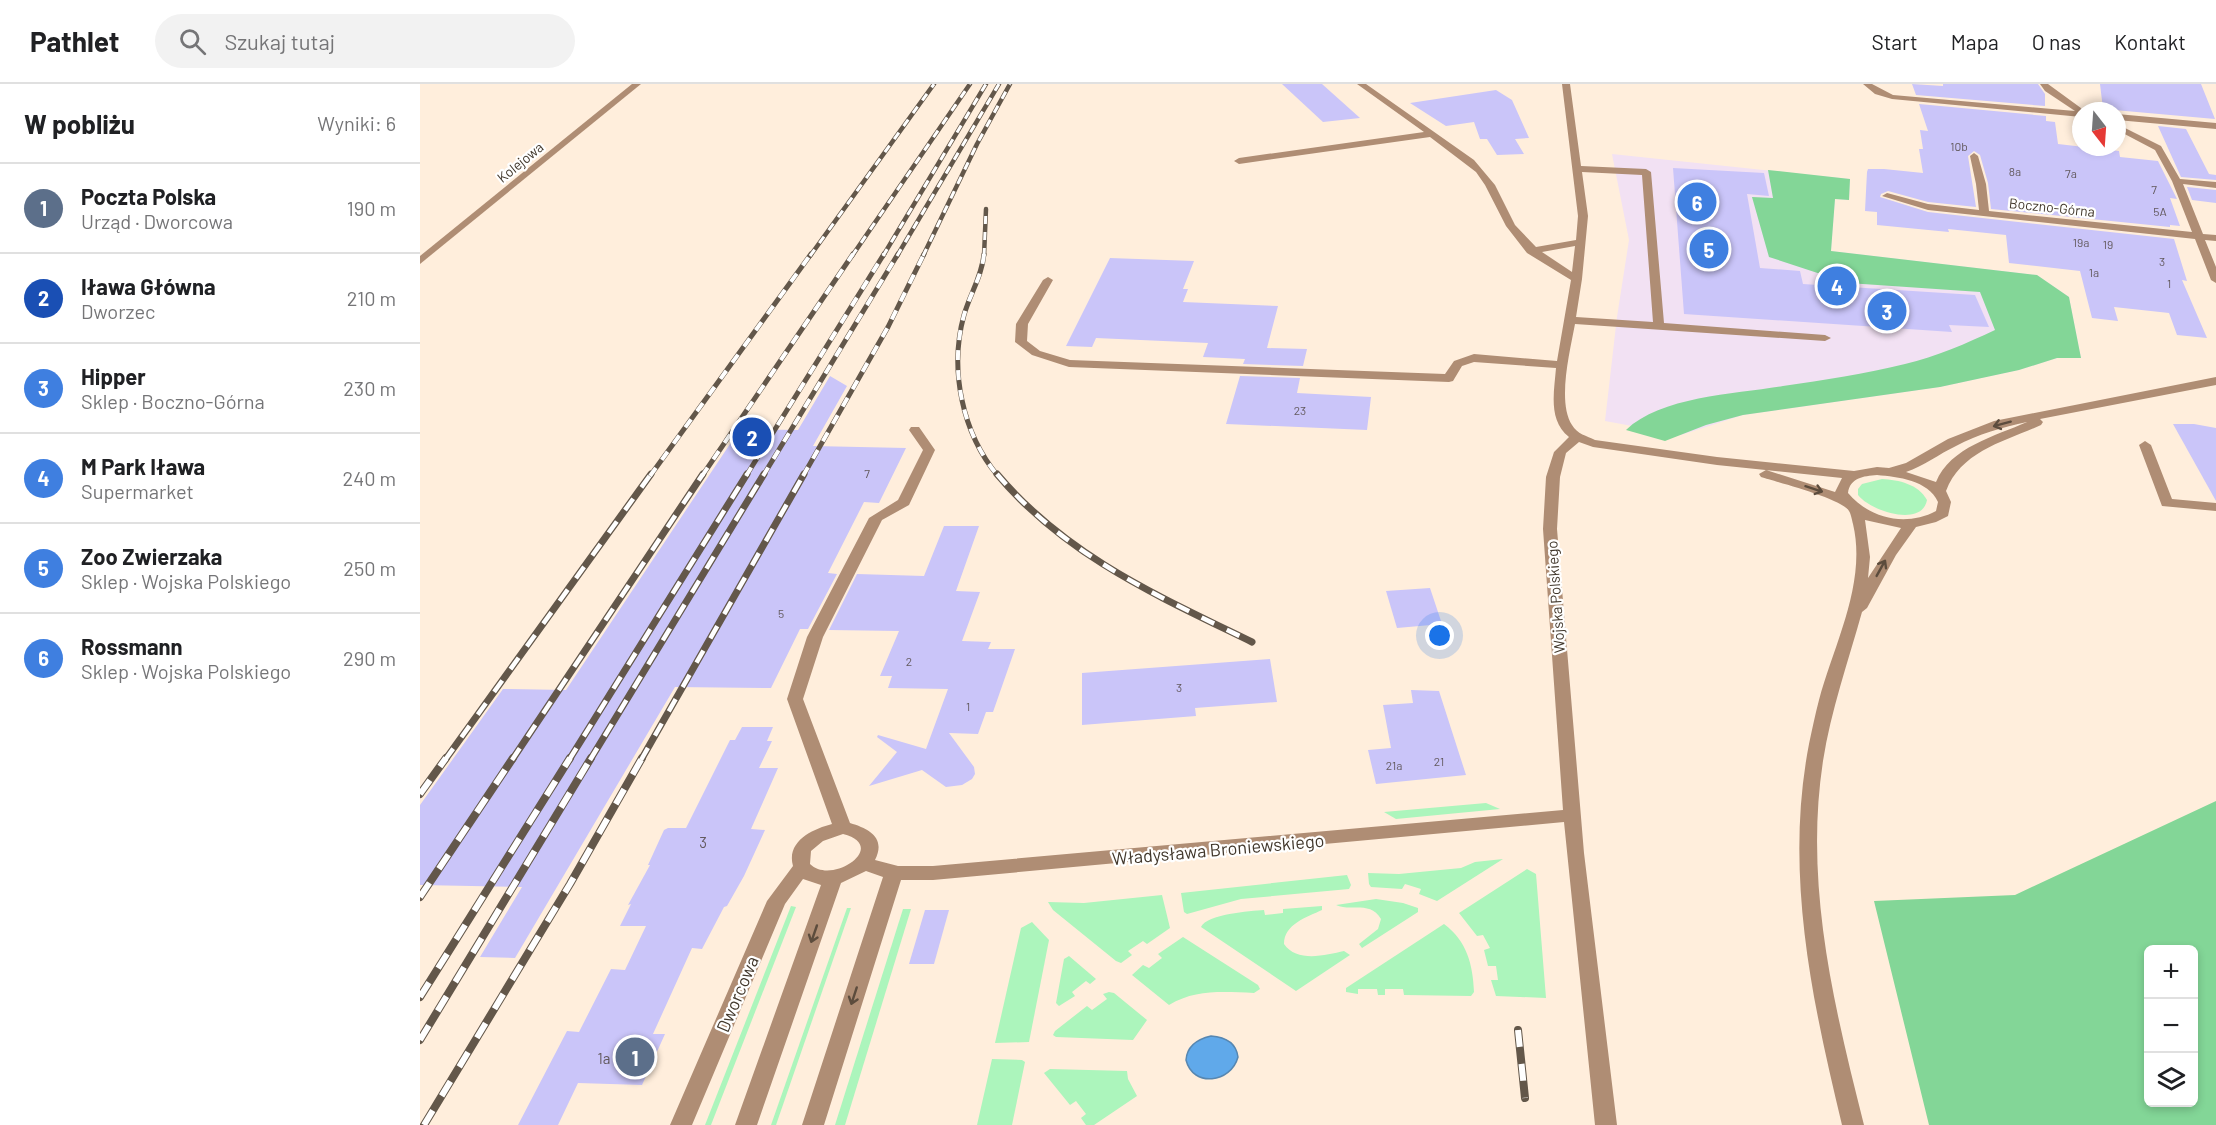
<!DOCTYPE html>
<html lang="pl">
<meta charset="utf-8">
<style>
:root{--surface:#fff;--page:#f2f2f2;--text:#202124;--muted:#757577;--line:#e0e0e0;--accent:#db2777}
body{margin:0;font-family:Barlow,sans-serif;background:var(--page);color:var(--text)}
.controls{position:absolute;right:18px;bottom:18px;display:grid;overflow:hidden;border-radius:9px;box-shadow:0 3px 9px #0003}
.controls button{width:54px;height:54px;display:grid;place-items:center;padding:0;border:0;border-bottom:2px solid var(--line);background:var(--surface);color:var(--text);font:30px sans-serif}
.compass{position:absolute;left:1652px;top:18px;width:54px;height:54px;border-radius:50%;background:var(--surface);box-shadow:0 3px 9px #0003;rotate:163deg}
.you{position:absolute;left:1020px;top:552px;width:21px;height:21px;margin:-15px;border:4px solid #fff;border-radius:50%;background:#1a73e8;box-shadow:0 0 0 9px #1a73e833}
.badge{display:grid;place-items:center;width:39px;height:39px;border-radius:50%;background:var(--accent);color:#fff;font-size:20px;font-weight:700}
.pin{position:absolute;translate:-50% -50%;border:3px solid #fff;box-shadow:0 2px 6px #0006}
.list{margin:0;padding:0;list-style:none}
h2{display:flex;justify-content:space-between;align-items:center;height:78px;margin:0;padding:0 24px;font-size:26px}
h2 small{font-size:20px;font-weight:400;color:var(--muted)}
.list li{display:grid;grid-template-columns:39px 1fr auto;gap:18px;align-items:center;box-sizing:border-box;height:90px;padding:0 24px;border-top:2px solid var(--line)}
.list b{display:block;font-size:22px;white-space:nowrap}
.list p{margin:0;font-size:20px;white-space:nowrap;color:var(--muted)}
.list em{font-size:20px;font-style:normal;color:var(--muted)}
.icon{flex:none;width:33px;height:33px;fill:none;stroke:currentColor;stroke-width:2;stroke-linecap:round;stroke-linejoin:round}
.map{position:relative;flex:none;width:1796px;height:1041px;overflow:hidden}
header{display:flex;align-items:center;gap:36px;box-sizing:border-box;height:84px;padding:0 30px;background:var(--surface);border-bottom:2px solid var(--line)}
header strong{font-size:28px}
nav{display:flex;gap:33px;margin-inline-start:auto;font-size:21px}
.search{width:420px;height:54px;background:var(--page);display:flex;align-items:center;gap:15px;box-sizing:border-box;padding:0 21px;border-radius:33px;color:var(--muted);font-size:22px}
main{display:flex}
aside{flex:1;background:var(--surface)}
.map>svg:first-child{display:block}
</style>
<header>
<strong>Pathlet</strong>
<div class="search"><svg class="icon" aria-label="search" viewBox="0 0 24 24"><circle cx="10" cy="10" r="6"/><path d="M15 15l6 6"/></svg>Szukaj tutaj</div>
<nav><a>Start</a><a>Mapa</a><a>O nas</a><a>Kontakt</a></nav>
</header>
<main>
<aside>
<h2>W pobliżu<small>Wyniki: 6</small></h2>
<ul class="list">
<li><span class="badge" style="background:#5c6f8a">1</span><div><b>Poczta Polska</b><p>Urząd · Dworcowa</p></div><em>190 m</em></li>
<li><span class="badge" style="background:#1a4fb4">2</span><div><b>Iława Główna</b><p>Dworzec</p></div><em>210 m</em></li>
<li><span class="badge" style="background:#3f7fe0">3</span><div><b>Hipper</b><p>Sklep · Boczno-Górna</p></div><em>230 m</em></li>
<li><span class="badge" style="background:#3f7fe0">4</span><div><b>M Park Iława</b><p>Supermarket</p></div><em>240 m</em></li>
<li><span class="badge" style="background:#3f7fe0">5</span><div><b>Zoo Zwierzaka</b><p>Sklep · Wojska Polskiego</p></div><em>250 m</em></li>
<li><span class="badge" style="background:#3f7fe0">6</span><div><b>Rossmann</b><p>Sklep · Wojska Polskiego</p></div><em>290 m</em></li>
</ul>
</aside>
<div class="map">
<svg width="1796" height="1041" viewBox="0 0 1796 1041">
<rect width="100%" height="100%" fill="#ffeedc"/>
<polygon fill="#f2e1f3" points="1192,70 1430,95 1429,116 1415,115 1411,167 1617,191 1649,213 1661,274 1637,274 1599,286 1520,303 1323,331 1261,351 1185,337 1197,233 1209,156"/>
<g fill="#acf5bc">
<path d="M1462,395c17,1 36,5 45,21 -5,28 -57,11 -69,-5v-6l4,-5z"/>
<polygon points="1066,719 1080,725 976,735 964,728"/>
<polygon points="1083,775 1017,817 999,810 1001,805 985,800 982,805 951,803 949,800 948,789 979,790 1041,784 1055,778"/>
<polygon points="1107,785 1116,790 1126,914 1076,912 1071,896 1078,896 1076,882 1068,882 1064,866 1070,864 1063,851 1057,852 1039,829"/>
<polygon points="927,791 931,801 929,805 821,815 767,830 764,828 761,809"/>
<polygon points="742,811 750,844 727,860 723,857 708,867 712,871 701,879 696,877 633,826 628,818 664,819"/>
<path d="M956,815l27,4 15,5v4l-56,36 -3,-4 19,-15 3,-10c-11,-19 -31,-7 -45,-14z"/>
<polygon points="371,822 376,823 291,1041 285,1041"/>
<path d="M902,822v4c-15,7 -38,14 -38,34 13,19 42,11 60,7l6,4 -54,36 -95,-64c6,-13 49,-16 63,-17l1,5 18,-2v-4z"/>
<polygon points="427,824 431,824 356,1041 351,1041"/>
<polygon points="483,825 491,825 425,1041 415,1041"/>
<polygon points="612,838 629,856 609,958 575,959 601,844"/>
<path d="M1024,840c23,17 29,41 30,68l-3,4 -67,-1 -1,-6h-18v6h-7l-1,-6h-19v5l-12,-2v-4z"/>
<path d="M763,853l75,48 2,4 -6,4c-31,-1 -58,-4 -85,12l-37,-30 11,-10 6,3 13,-10 -4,-4z"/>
<polygon points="649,872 676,895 670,900 666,897 652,908 655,912 639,922 636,919 644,875"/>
<polygon points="689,908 694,909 727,936 713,956 636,953 633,951 635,947 667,922 672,926 687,915 683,910"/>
<polygon points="572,975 602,976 605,978 592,1041 557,1041"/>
<polygon points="630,985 707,987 708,995 717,1012 674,1041 666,1041 661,1034 666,1030 656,1017 650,1021 624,989"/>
</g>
<g fill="#83d697" fill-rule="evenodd">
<path d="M1348,86l82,9 -1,21 -14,-1 -4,52 206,24 32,22 12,61h-24l-38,12 -79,17 -197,28 -37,10 -41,16 -39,-11c35,-34 111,-36 157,-44 41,-6 82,-12 122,-22 31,-7 62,-21 90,-34l-15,-38 -132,-9 -79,-26 -17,-60 21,1z"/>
<path d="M1796,717v324h-287l-55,-224 141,-6zM1728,866h46v152h-46z"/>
</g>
<path fill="#60a9ea" stroke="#5787b1" stroke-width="1.5" d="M791,952c14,1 25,6 27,21 -7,26 -45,31 -52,3 1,-14 12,-21 25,-24z"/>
<g fill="#cac5f9">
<polygon points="862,0 902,0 940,34 903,38"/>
<polygon points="1492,0 1523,2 1523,0 1618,0 1625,10 1625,22 1496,11"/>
<polygon points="1680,0 1781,0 1795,35 1683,25"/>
<polygon points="1076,6 1092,16 1109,54 1095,55 1104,70 1077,71 1067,55 1060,55 1054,38 1026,42 990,19"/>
<polygon points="1499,20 1626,32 1626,37 1635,38 1638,60 1699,67 1700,73 1738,77 1757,115 1750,114 1760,142 1750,141 1750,143 1571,125 1568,99 1560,71 1554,67 1548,72 1556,123 1508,118 1468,107 1461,110 1460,113 1508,128 1754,155 1767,197 1762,196 1787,254 1757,251 1749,229 1694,223 1698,237 1672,234 1660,187 1589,179 1586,151 1528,145 1529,148 1457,141 1457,128 1445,127 1447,88 1448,85 1464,85 1503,89 1499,65 1503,65 1500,46 1508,47"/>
<polygon points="1738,42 1766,45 1789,90 1796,91 1796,96 1761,93"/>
<polygon points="1253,84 1344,89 1349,112 1327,110 1340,184 1380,187 1383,200 1555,211 1569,243 1529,241 1532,248 1264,230"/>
<polygon points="1767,103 1796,106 1796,119 1772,116"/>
<polygon points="690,174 774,177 763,205 768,205 763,218 858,222 847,264 887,265 883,282 823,280 825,275 783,273 788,259 676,254 672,263 646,262"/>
<polygon points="410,292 427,302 393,362 486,364 459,419 444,418 408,489 417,490 388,545 380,545 351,604 255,603 95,874 60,873 102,803 0,801 0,721 83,605 146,606 320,345 378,346"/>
<polygon points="820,292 880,294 877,309 951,313 947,346 806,340"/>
<polygon points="1753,340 1774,340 1796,344 1796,417"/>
<polygon points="524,442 559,442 536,507 560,508 542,557 571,558 568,565 595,565 573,628 566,628 558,650 529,649 554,683 555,690 552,695 542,701 526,703 502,686 449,702 477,668 457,653 458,651 506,665 528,605 468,604 472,592 460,592 479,547 409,546 437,490 504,492"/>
<polygon points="1010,504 1022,540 977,544 966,507"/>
<polygon points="850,575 857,618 775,624 776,632 662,641 662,589"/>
<polygon points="991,606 1019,607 1046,691 956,700 948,666 971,664 963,621 993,619"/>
<polygon points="322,643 353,643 347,657 352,657 339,684 358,684 331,745 345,746 324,792 307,822 304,823 282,865 272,864 233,950 245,950 222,1001 158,999 138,1041 98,1041 147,947 159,948 191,885 205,886 226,842 200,842 211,820 208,821 230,781 228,781 244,746 248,744 266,744 310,656 315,656"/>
<polygon points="505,826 529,826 514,880 489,880"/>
</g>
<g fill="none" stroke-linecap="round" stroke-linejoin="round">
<g fill="#af8d74" fill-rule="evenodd">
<polygon points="212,0 221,0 0,180 0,172"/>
<path d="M937,0h9l108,76 21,25 20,40 21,22 40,-7 2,-24 -16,-132h8l11,82 65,3 5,3 13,151 161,12 6,3 -6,3 -250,-17c-5,27 -18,78 -3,101 5,9 15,11 23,15l122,17 137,14 23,-4 12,1 17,-5 42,-24 46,-18 222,-44v8l-176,34 3,3 -2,3c-35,16 -80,26 -95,66l5,11 -3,14 -12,6 -20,5 -20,28 -29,53 -5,4c-14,50 -31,98 -39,149 -19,124 11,245 41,364h-22c-30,-125 -58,-252 -33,-381 3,-14 6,-29 10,-44 15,-56 48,-117 34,-176 -1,-4 -2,-10 -4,-13 -6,-12 -72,-29 -88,-34l-2,-3 7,-4 69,22 7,-14 -125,-13 -124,-18 -14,-5 -13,11 -6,24 -3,52 27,324 33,272h-22l-31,-303 -631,58h-32l-77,245h-22l81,-248 -17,-6 -25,12 -84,242h-22l86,-240 -18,-6 -18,25 -93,221h-22l97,-224 26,-35c-7,-25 20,-37 39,-42l-45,-125 20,-62 62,-119 29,-18 25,-50 -14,-20 2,-3h8l16,23 -26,55 -27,15 -59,117 -20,62 47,124c20,6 36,15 25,37l23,6h35l630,-56 -20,-281 3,-52 8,-25 15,-15c-21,-17 -15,-44 -13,-69l-82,-6 -12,4 -9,15 -4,1 -380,-15 -37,-12 -17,-13 1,-18 27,-44 5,-3 5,3 -25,44 -1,17 13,10 30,9 375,14 9,-13 20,-7 83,7 14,-81 -44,-27 -21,-27 -21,-41 -9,-13 -46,-35 -191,27 -5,-3 5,-3 185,-26zM1162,88l60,3 11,147 -77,-5 6,-38 6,-63zM1155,162l-3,26 -30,-20zM1607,338c-31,14 -77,25 -91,60l-30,-10c18,-6 33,-18 50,-26 22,-12 47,-19 71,-24zM1457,391c21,2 51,5 61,27l-2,9c-30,16 -66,8 -88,-18 2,-15 15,-17 29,-18zM1445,436l36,8 -33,50 2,-21zM423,750c47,12 -11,52 -33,30l1,-13 12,-10z"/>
<polygon points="1443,0 1452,0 1473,11 1655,27 1625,7 1620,0 1628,0 1665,27 1661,27 1661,33 1472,15 1455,10"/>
<polygon points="1697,30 1796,39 1796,45 1697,36"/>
<polygon points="1697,40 1741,62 1760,95 1796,98 1796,104 1763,100 1783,150 1796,151 1796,157 1785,156 1796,183 1796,199 1791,196 1775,155 1508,126 1462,112 1467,109 1508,120 1559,126 1556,100 1550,72 1554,69 1558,72 1566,100 1569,127 1772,148 1752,97 1735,66 1697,46"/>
<polygon points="1725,357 1731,361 1752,415 1796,419 1796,427 1742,422 1719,361"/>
</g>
<defs>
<g id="rail-far3">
<polyline points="390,172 514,0"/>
<polyline points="432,172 550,0"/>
<polyline points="463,172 566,0"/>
<polyline points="477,172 579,0"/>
<polyline points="503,172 557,60 590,0"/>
<polyline points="564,172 566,125"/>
</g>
<g id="rail-far2">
<path d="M564,170c-2,22 -14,40 -20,61 -15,54 -2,118 34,161"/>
<polyline points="230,392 391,170"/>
<polyline points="282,392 433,170"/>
<polyline points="326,392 464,170"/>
<polyline points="343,392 478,170"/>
<polyline points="383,392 468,243 504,170"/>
</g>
<g id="rail-far1">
<path d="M577,390c69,82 161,122 255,168"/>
<polyline points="25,676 231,390"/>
<polyline points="92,676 283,390"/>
<polyline points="149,676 327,390"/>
<polyline points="170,676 344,390"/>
<polyline points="221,676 384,390"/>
</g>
<g id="rail">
<polyline points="0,710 26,674"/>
<polyline points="0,813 93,674"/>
<polyline points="0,913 150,674"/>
<polyline points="1098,946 1105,1014"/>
<polyline points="0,956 171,674"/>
<polyline points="4,1041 150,800 222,674"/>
</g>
</defs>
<use href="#rail-far3" stroke="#63574a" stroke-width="4.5"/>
<use href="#rail-far2" stroke="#63574a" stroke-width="5"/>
<use href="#rail-far1" stroke="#63574a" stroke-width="7"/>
<use href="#rail" stroke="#63574a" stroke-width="8"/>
<use href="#rail-far3" stroke="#fff" stroke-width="3" stroke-dasharray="8" stroke-linecap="butt"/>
<use href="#rail-far2" stroke="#fff" stroke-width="4" stroke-dasharray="10" stroke-linecap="butt"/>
<use href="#rail-far1" stroke="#fff" stroke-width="4.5" stroke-dasharray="14" stroke-linecap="butt"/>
<use href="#rail" stroke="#fff" stroke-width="6" stroke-dasharray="17" stroke-linecap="butt"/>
</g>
<defs><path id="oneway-shaft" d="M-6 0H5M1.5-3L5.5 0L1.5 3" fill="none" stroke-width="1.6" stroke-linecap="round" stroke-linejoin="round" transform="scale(1.5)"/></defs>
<g stroke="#5c4c3d">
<use href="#oneway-shaft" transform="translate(1582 340) rotate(165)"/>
<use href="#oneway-shaft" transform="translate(1394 405) rotate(18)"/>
<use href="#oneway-shaft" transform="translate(1461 484) rotate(-61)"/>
<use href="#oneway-shaft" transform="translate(394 850) rotate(109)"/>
<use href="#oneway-shaft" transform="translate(434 912) rotate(108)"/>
</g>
<g text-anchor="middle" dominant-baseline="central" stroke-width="4.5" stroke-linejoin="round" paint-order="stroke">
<g font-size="12" fill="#635a5e">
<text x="1539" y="62">10b</text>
<text x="1595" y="87">8a</text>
<text x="1651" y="89">7a</text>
<text x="1734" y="105">7</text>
<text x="1740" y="127">5A</text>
<text x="1661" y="158">19a</text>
<text x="1688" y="160">19</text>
<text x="1742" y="177">3</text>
<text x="1674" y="188">1a</text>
<text x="1749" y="199">1</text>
<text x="880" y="326">23</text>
<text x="447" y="389">7</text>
<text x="361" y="529">5</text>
<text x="489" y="577">2</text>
<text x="759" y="603">3</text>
<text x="548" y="622">1</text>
<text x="1019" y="677">21</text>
<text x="974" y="681">21a</text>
</g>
<g font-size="14" fill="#41372b" stroke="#fff">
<text transform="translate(100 78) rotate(-39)">Kolejowa</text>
<text transform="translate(1632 123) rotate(6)">Boczno-Górna</text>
</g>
<g font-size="15" fill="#41372b" stroke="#fff">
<text transform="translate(1135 513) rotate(-94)">Wojska Polskiego</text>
</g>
<g font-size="15" fill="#635a5e">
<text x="283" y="758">3</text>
<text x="184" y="974">1a</text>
</g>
<g font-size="18" fill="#41372b" stroke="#fff">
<text transform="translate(798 765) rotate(-5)">Władysława Broniewskiego</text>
<text transform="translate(317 910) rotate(-67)">Dworcowa</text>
</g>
</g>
</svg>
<div class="controls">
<button>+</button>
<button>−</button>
<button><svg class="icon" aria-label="layers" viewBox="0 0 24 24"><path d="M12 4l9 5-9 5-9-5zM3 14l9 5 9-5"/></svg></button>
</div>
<svg class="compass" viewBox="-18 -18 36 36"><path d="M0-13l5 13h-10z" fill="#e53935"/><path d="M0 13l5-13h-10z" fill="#757577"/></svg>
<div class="you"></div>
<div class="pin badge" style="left:215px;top:973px;background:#5c6f8a">1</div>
<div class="pin badge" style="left:332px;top:353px;background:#1a4fb4">2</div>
<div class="pin badge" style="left:1467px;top:227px;background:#3f7fe0">3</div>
<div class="pin badge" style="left:1417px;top:202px;background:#3f7fe0">4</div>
<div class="pin badge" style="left:1289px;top:165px;background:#3f7fe0">5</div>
<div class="pin badge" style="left:1277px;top:118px;background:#3f7fe0">6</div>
</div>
</main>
